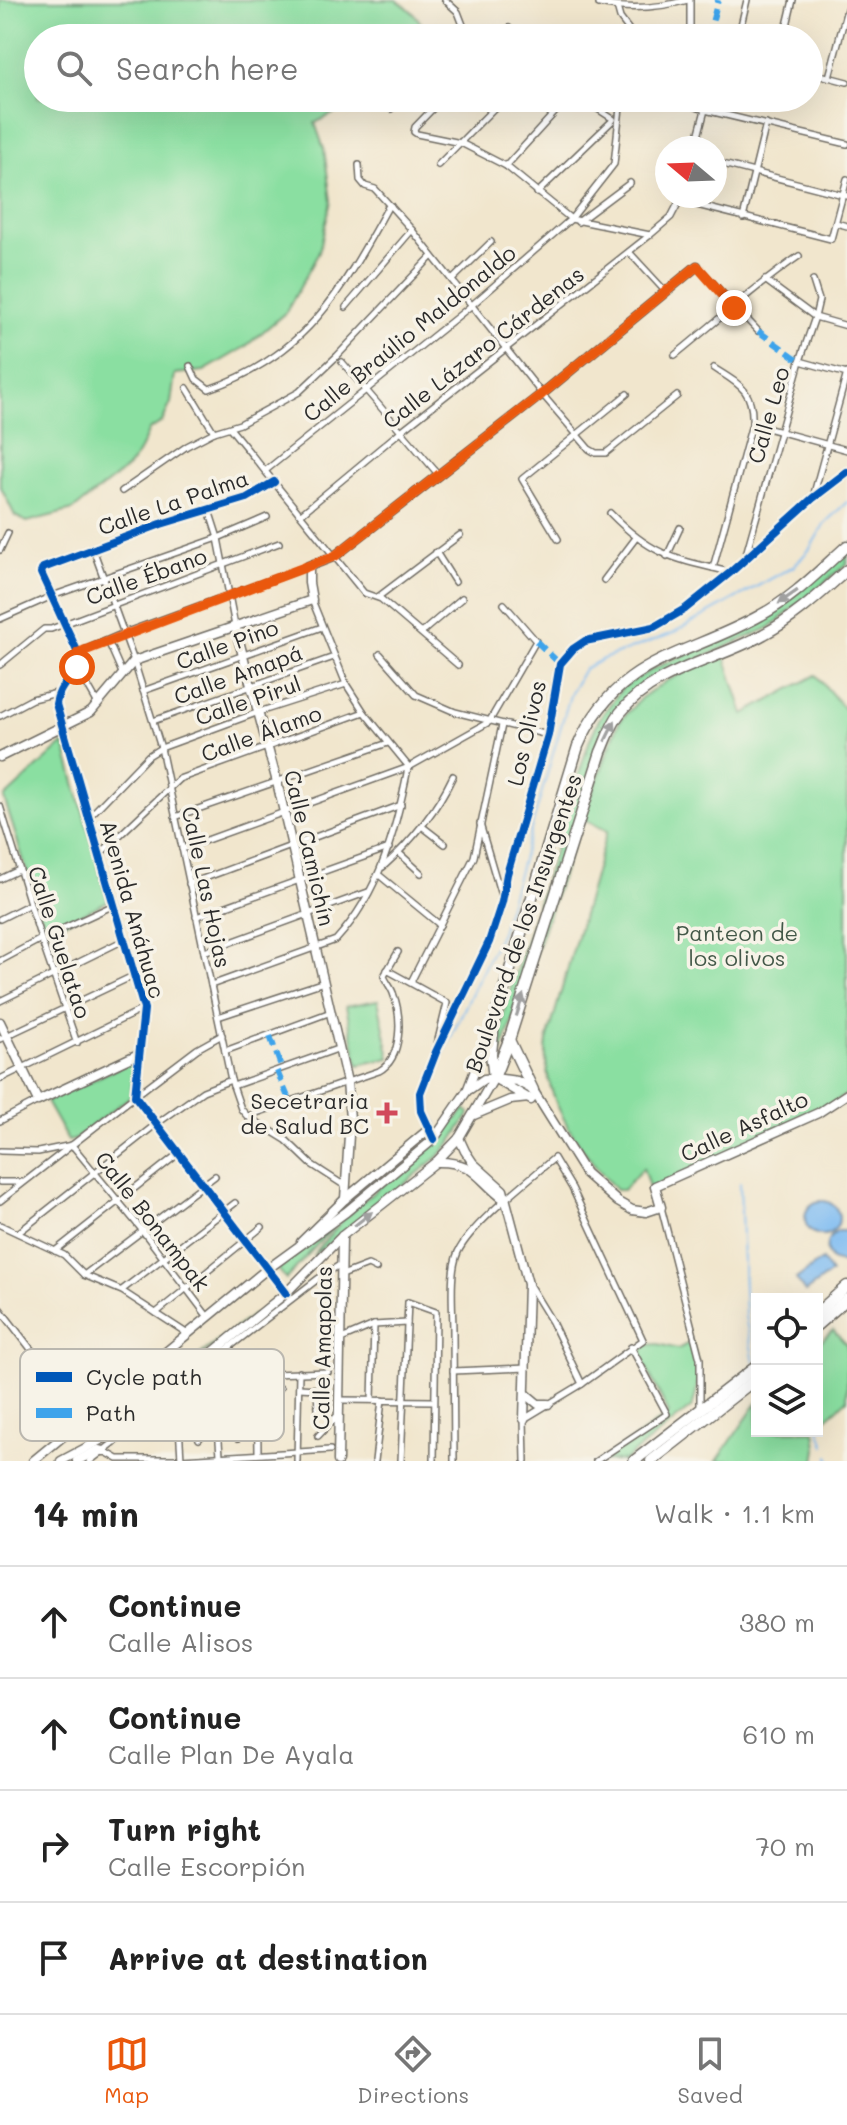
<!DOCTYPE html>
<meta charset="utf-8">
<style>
:root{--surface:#fff;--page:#f6f6f6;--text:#222;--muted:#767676;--line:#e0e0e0;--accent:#ea580c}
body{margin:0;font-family:Mali,sans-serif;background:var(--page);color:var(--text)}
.controls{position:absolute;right:24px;bottom:24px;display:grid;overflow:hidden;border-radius:0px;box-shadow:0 8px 32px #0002}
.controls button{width:72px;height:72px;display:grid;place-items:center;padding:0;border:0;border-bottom:2px solid var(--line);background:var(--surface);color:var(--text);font:40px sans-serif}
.compass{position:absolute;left:655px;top:136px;width:72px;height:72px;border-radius:50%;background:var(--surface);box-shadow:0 8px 32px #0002;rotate:289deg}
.stop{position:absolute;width:24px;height:24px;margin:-18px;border:6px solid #ea580c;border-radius:50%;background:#fff}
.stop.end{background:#ea580c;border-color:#fff;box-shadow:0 2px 8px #0008}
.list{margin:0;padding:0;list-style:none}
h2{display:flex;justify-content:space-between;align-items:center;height:104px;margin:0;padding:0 32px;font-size:34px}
h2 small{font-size:26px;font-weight:400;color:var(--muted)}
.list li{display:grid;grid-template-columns:52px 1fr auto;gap:24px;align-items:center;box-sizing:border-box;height:112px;padding:0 32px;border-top:2px solid var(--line)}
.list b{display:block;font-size:30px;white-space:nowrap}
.list p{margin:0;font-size:26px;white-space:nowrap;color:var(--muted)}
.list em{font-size:26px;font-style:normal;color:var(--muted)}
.icon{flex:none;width:44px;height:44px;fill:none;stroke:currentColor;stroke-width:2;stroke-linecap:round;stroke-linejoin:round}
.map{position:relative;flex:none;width:847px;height:1461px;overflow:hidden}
.search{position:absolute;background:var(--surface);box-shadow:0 8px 32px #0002;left:24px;right:24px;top:24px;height:88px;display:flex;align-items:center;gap:20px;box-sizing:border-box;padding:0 28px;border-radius:44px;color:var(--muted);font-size:30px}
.sheet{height:552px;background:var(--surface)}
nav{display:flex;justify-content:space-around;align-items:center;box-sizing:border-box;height:112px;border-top:2px solid var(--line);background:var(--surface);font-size:22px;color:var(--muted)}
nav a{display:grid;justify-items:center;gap:4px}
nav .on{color:var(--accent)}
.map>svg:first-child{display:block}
</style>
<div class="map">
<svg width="847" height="1461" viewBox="0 0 847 1461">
<rect width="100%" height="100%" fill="#f7f3e8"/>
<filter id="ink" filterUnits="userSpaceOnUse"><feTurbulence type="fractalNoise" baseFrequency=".0125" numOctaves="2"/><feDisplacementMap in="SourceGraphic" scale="16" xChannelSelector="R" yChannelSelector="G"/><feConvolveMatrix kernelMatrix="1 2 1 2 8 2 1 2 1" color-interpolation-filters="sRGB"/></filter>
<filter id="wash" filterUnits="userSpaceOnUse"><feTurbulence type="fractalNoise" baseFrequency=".006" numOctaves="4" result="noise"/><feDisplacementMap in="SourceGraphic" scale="32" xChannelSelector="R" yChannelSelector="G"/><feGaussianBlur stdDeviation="1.8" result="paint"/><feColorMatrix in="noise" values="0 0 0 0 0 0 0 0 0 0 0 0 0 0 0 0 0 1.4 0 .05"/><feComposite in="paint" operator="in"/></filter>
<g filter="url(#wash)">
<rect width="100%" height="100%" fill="#f1e6cd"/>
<g fill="#8adfa1" stroke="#5a8566" stroke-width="2">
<path d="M0,0h396c17,9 25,21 33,38h-391v60h326l-49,25 9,26 7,52 -12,51 -20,37 -13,23 -41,35 -41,24 -29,3 -4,29 -9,19 -13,8 -11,24 -12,15 -53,41 -46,12 -12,-6 -15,-31z"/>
<polygon points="847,551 847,564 769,628 648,681 619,709 499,1059 496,1061 505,1006 590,739 599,719 623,687 653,669 765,619"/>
<path d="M724,653l20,61 72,-39 31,37v382l-29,19 -168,77 -7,-22 -20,22h-7c-35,-40 -77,-92 -69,-149l60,-210 -24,-12 36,-97 22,-24 27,-18z"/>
<polygon points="64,743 108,901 46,932 4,798"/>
<polygon points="378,1000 390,1058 358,1065 346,1006"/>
<polygon points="130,1062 134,1064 131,1096 74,1140 68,1141 46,1102"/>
<path d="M465,1109l5,4 -17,27 -15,17 -125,99c13,-16 26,-34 41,-47 39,-35 78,-58 111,-100z"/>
<polygon points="333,1227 286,1279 278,1269"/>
<polygon points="254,1314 106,1430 100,1427 115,1415 117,1417 117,1413 125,1411"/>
<polygon points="833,1330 847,1345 847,1400 824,1420 817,1413 817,1345"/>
<path d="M691,1342c8,20 9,44 1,65l-68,54h-22l67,-47 -28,-58 4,-11 13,-1 20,5z"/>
<polygon points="757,1403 757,1431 815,1431 817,1449 815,1461 717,1461"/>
</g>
<g fill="#7fbcf2" stroke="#55748e" stroke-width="2">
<circle cx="822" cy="1218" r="17"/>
<path d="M838,1231h9l-1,34 -15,-5c-8,-11 -5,-23 7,-29z"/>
<polygon points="822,1260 831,1273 805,1292 796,1279"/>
</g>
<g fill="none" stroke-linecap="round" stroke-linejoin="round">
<g stroke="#7fbcf2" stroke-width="2">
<polyline points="436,1124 428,1106 435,1070 501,932 571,692 584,669 603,659 671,634 794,566 809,550 825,523 847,502"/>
<polyline points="740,1183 745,1316 754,1362"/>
<polyline points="817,1422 825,1446"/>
<polyline points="829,1456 830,1461"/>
</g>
</g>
</g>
<g filter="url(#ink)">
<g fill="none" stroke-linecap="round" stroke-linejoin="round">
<defs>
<g id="street">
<polyline points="445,0 458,12 468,38"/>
<polyline points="690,0 690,38"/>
<path d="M599,4c30,6 60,4 89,-4"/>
<polyline points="617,7 620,18 635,38"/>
<polyline points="500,38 509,28"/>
<polyline points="738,38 747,0"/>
<polyline points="784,38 793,0"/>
<polyline points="809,72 847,82"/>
<polyline points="829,77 847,9"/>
<polyline points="443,98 415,127 414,132 417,134 461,143 506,166 571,219 650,235"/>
<polyline points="581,98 613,119"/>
<polyline points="682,98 687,104 705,110 847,144"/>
<polyline points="391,109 402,98"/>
<polyline points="695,148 705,110"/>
<polyline points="715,162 847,196"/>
<polyline points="359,165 360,180 365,186 375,189 412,230 542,394 589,449 596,453 606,453 677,396"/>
<polyline points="438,165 504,98"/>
<polyline points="506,166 568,98"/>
<polyline points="537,193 613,120"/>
<polyline points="689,203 831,239 847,179"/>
<polyline points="743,218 766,124"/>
<polyline points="578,222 630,183"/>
<polyline points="836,223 847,226"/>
<polyline points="629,252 666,292"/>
<polyline points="697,266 758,331"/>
<polyline points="452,280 491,242"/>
<polyline points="765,280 815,317 847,326"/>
<polyline points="346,307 412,230"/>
<path d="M675,355c41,-33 80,-69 124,-99"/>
<polyline points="800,361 847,374"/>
<polyline points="342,362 438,474"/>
<path d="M190,366l6,13 13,10c97,-33 132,-97 179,-182l3,-1"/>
<polyline points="187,388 214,432"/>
<polyline points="752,424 847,450"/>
<polyline points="230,428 364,593 381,599 458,665"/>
<polyline points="265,471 472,305 571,219 614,164 621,98"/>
<polyline points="122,491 187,446 214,432 240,424 299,392 337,356 432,256"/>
<polyline points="813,497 847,373"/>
<polyline points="209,510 218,538 235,626"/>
<path d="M610,513c42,43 64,46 120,59"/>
<polyline points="301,514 401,431 650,235 671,217 682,196"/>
<polyline points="558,539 522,479 627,394"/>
<polyline points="93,549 134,661 161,748 231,1080 241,1109 247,1116 286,1140 311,1164 345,1186"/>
<polyline points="0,550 8,533"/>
<polyline points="436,552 455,582"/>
<polyline points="667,556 680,528"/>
<polyline points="745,558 800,361 815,317 819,300 813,281"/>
<path d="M713,568l39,-144c2,-34 -13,-40 -38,-56"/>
<polyline points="604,580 635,539"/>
<polyline points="378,597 460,535"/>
<polyline points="312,600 346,684 364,712 409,767"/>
<polyline points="0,619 52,596 218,538 267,517"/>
<polyline points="421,633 462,598"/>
<polyline points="108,641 122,673"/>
<polyline points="78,653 124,633 309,566"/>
<polyline points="380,654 416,695 455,712 548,735"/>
<polyline points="0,665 44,629 51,629 279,543"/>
<polyline points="77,667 98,704"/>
<polyline points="143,691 322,627"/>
<polyline points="0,716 32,699 57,693"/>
<polyline points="153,721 334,657"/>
<path d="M62,726c-3,-10 -9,-23 -5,-33 8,-17 20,-17 21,-40l-37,-80 2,-5 118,-44 86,-26 27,-16"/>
<polyline points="0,806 41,939 77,1043"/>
<polyline points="89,817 148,756 161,748 259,712 346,684"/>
<polyline points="175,817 388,743"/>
<polyline points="480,824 502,899"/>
<polyline points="423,827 445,844"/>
<polyline points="182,849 409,767 489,722 536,641 504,604"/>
<polyline points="399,853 421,873"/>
<polyline points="100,854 179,779 364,712"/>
<path d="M383,867c30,-27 53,-55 70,-91"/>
<polyline points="379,875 440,925"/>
<polyline points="0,879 19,870"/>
<polyline points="189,884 401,805"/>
<polyline points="196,917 389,848"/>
<polyline points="0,919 30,904"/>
<polyline points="58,931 114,905"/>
<polyline points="204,952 368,892"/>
<polyline points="0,961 41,939"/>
<polyline points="387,970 447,1003 437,1044"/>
<polyline points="411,982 474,857 502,725"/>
<path d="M211,985l125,-45c44,-48 60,-110 72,-172"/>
<polyline points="0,1001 124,940"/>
<polyline points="218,1017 324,982"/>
<polyline points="0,1039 135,975"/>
<polyline points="225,1051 331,1012"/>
<polyline points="0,1079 143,1009"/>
<polyline points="233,1086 340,1048"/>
<path d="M248,1116l131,-45c24,-13 23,-55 14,-78 -2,-6 -7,-11 -9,-17l14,-24"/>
<polyline points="0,1121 38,1101"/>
<polyline points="0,1151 38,1152 72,1145 142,1230 208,1317"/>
<polyline points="0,1182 22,1182"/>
<polyline points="0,1201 135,1096 197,1049 222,1035"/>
<polyline points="661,1207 700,1359 700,1410"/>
<polyline points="0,1225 64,1255 84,1275 122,1291 188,1334"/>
<polyline points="18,1233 155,1125 203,1091 231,1080"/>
<polyline points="55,1251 178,1154"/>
<polyline points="84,1275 215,1176"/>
<polyline points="342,1275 368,1265 376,1269"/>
<polyline points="530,1286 552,1322 582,1384"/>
<polyline points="122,1290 235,1203"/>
<polyline points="0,1309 84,1418"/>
<polyline points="156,1313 262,1227"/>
<polyline points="339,1340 374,1325 407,1323"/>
<polyline points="219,1354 217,1414 220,1455"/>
<polyline points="218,1356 319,1278 341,1264"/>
<polyline points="453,1371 527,1368"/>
<polyline points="186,1374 193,1377 328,1372"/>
<polyline points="257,1374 258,1453"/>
<polyline points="299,1388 317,1389 318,1409"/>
<polyline points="177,1392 181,1459"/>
<polyline points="340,1400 434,1401"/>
<polyline points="372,1400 374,1325"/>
<polyline points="318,1436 338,1415"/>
<polyline points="238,1438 280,1388"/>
<polyline points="199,1439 217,1415"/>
<polyline points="104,1451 118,1459 181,1459 330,1450"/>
<polyline points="90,1461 169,1400 193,1377"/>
<polyline points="297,1461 299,1372"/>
<polyline points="375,1461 382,1400"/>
<polyline points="401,1461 408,1302 436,1312 434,1461"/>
<path d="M454,1461c0,-43 -1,-86 -1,-129 0,-22 -4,-60 5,-80 14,-29 71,-72 96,-94l18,30 71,152 -61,44 -58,35 1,42"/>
<polyline points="596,1461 667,1414 631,1347"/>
</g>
<g id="secondary">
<polyline points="235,626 277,782 347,1082 350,1119 345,1199"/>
<polyline points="62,726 144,1009 135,1096 286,1293"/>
<polyline points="0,757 91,712 134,661 312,600 309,583 309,566 335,556 542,394 697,266"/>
<polyline points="0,1022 38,1101 138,1054"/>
<polyline points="494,1078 517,1081 533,1090 585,1173 618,1202 632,1210 646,1212 661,1207 655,1186 818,1113 847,1094"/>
<polyline points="494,1078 531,1100"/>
<polyline points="459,1138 465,1151 473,1163 503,1190 528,1284 524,1419"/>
<polyline points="434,1139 421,1111 420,1093 436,1052 489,942 502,902 507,874 548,735 560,664 573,649 585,641 654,627 685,609 731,572 813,498 847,472"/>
<path d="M436,1162c40,-1 40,17 69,38"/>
<polyline points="301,1242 345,1199 429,1129"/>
<polyline points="526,1394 538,1404 548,1404"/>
<polyline points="338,1461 342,1236"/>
</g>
<g id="primary">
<polyline points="470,1089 484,1079 494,1078"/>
<polyline points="474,1115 510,1100 529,1098"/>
<polyline points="33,1461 262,1273 346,1212 434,1139 467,1091 491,1029"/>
<polyline points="61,1461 112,1434 286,1293 342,1236 436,1162 459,1138 494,1078"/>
<polyline points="77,1461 98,1450 104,1451"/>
</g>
<g id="highway">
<polyline points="509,1040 533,1090"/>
<path d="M494,1078l-3,-24 3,-32 84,-276c38,-89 109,-89 183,-131 32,-17 59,-45 86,-69"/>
<path d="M494,1078l15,-38 92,-288c6,-13 10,-28 19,-39 36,-45 97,-52 144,-79 31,-16 57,-41 83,-64"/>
<polyline points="817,1313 847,1286"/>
<polyline points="817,1325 847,1299"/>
<polyline points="634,1461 757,1366"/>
<polyline points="651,1461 757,1378"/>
</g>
</defs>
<use href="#street" stroke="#706c64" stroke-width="8"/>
<use href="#secondary" stroke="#706c64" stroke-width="11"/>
<use href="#primary" stroke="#706c64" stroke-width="11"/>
<use href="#highway" stroke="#706c64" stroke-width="13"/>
<use href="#street" stroke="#fff" stroke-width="5"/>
<use href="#secondary" stroke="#fff" stroke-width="8"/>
<use href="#primary" stroke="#fff" stroke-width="8"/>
<use href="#highway" stroke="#fff" stroke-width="10"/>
<g stroke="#3ea3eb" stroke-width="6" stroke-dasharray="12 6" stroke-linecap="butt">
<polyline points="708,38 718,0"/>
<polyline points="697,107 699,98"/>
<polyline points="758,331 800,361"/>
<polyline points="536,641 560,664"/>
<polyline points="270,1036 282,1069"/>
<polyline points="277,1071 290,1102"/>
</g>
<defs>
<g id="cycleway">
<path d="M274,482l-27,16 -86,26 -118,44 -2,5 37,80c-1,25 -19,29 -22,51l88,305 -9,87 151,197"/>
<polyline points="434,1139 421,1111 420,1093 436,1052 489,942 502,902 507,874 548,735 560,664 573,649 585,641 654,627 685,609 731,572 813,498 847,472"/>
</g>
</defs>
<use href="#cycleway" stroke="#f7f3e8" stroke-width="13"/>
<use href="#cycleway" stroke="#0057b8" stroke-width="8"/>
</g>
<defs><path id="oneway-solid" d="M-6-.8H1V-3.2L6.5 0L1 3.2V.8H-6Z" transform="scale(2)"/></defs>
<g fill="#a0a0a0">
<use href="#oneway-solid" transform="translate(788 597) rotate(145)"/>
<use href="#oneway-solid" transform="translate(610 731) rotate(-64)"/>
<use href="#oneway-solid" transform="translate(520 1005) rotate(-72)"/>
<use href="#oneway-solid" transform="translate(363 1219) rotate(-38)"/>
</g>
</g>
<g fill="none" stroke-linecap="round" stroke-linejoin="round" filter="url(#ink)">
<polyline stroke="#ea580c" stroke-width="10" points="77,667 78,653 335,556 542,394 697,266 734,308"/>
</g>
<path fill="#d1495b" stroke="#f7f3e8" stroke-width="3" d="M383 1101h8v8h8v8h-8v8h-8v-8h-8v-8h8z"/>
<g text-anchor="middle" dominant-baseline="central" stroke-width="7" stroke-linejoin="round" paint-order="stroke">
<g font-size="22" fill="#2b2b2b" stroke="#f7f3e8">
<text transform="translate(409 333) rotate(-39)">Calle Braúlio Maldonaldo</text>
<text transform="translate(483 347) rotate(-38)">Calle Lázaro Cárdenas</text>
<text transform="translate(768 415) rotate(-74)">Calle Leo</text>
<text transform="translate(173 502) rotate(-19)">Calle La Palma</text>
<text transform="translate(146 576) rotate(-20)">Calle Ébano</text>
<text transform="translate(227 644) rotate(-20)">Calle Pino</text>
<text transform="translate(238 674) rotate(-20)">Calle Amapá</text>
<text transform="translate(248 700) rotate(-19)">Calle Pirul</text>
<text transform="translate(261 733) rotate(-20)">Calle Álamo</text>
<text transform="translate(526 733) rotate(-77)">Los Olivos</text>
<text transform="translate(310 848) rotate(77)">Calle Camichín</text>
<text transform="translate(207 887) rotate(78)">Calle Las Hojas</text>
<text transform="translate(133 909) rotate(74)">Avenida Anáhuac</text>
<text transform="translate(523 923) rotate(-71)">Boulevard de los Insurgentes</text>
<text transform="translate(60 942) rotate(72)">Calle Guelatao</text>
<text transform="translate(744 1126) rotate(-25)">Calle Asfalto</text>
<text transform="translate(153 1221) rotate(52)">Calle Bonampak</text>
<text transform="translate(322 1348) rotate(-89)">Calle Amapolas</text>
</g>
<g font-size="22" fill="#435848" stroke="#f7f3e8">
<text x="737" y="932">Panteon de<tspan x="737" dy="25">los olivos</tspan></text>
</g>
<g font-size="22" fill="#2b2b2b" stroke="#f7f3e8" text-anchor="end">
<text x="369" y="1100">Secetraria<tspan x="369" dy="25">de Salud BC</tspan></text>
</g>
</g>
<rect x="20" y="1349" width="264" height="92" rx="12" fill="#f7f3e8" stroke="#bab7af" stroke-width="2"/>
<rect x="36" y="1372" width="36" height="10" fill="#0057b8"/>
<rect x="36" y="1408" width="36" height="10" fill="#3ea3eb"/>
<g font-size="22" fill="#2b2b2b">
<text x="86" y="1385">Cycle path</text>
<text x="86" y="1421">Path</text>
</g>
</svg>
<div class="controls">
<button><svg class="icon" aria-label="locate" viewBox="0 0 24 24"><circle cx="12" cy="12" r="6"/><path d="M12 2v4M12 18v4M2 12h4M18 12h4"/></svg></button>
<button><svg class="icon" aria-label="layers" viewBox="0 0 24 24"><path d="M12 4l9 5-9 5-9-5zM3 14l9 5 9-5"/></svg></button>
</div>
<svg class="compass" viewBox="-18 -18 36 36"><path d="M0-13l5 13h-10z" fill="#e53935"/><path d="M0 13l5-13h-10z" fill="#767676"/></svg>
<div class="stop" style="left:77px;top:667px"></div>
<div class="stop end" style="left:734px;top:308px"></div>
<div class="search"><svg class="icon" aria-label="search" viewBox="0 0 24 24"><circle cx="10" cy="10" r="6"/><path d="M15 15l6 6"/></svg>Search here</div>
</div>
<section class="sheet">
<h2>14 min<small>Walk · 1.1 km</small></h2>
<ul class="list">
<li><svg class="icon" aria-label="ahead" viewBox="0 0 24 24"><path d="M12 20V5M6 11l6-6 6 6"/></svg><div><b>Continue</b><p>Calle Alisos</p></div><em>380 m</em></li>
<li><svg class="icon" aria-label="ahead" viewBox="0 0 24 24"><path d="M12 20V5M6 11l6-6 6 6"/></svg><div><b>Continue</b><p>Calle Plan De Ayala</p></div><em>610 m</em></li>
<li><svg class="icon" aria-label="right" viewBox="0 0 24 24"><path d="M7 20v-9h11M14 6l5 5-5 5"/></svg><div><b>Turn right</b><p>Calle Escorpión</p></div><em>70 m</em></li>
<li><svg class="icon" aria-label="arrive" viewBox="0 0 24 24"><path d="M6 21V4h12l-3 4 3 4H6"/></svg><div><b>Arrive at destination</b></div></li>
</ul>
</section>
<nav>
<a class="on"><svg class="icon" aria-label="map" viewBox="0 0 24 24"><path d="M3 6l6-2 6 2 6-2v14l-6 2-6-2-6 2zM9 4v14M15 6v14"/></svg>Map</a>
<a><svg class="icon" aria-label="directions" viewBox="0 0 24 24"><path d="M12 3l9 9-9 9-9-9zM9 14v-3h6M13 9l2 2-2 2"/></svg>Directions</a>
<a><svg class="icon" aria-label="saved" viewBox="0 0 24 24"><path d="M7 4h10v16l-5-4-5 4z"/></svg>Saved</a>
</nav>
